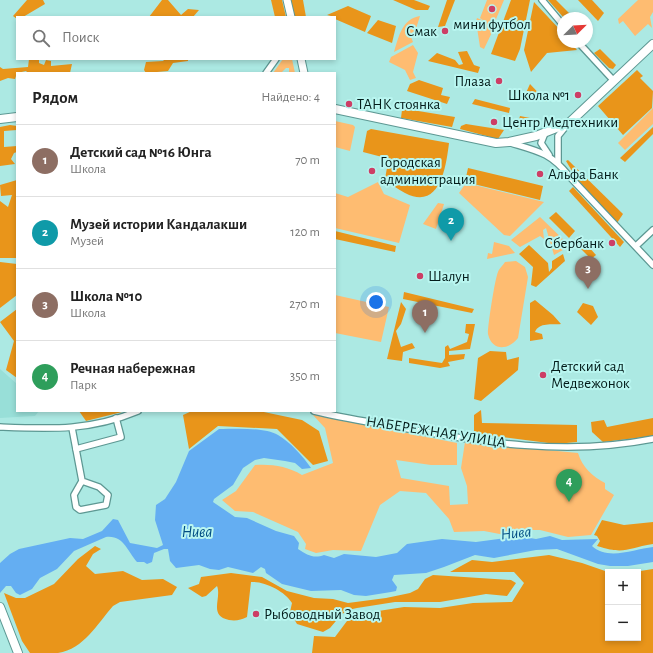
<!DOCTYPE html>
<html lang="ru">
<meta charset="utf-8">
<style>
:root{--surface:#fff;--page:#f6f6f6;--text:#222;--muted:#767676;--line:#e0e0e0;--accent:#cd3e66}
body{margin:0;font-family:"Alegreya Sans",sans-serif;background:var(--page);color:var(--text)}
.controls{position:absolute;right:12px;bottom:12px;display:grid;overflow:hidden;border-radius:0px;box-shadow:0 2px 6px #0003}
.controls button{width:36px;height:36px;display:grid;place-items:center;padding:0;border:0;border-bottom:1px solid var(--line);background:var(--surface);color:var(--text);font:20px sans-serif}
.compass{position:absolute;left:557px;top:12px;width:36px;height:36px;border-radius:50%;background:var(--surface);box-shadow:0 2px 6px #0003;rotate:66deg}
.you{position:absolute;left:376px;top:302px;width:14px;height:14px;margin:-10px;border:3px solid #fff;border-radius:50%;background:#1a73e8;box-shadow:0 0 0 6px #1a73e833}
.badge{display:grid;place-items:center;width:26px;height:26px;border-radius:50%;background:var(--accent);color:#fff;font-size:13px;font-weight:700}
.pin{position:absolute;translate:-50% -33px;filter:drop-shadow(0 1px 2px #0008)}
.pin::after{content:'';position:absolute;top:21px;width:14px;height:12px;background:inherit;clip-path:polygon(0 0,100% 0,50% 100%)}
.list{margin:0;padding:0;list-style:none}
h2{display:flex;justify-content:space-between;align-items:center;height:52px;margin:0;padding:0 16px;font-size:17px}
h2 small{font-size:13px;font-weight:400;color:var(--muted)}
.list li{display:grid;grid-template-columns:26px 1fr auto;gap:12px;align-items:center;box-sizing:border-box;height:72px;padding:0 16px;border-top:1px solid var(--line)}
.list b{display:block;font-size:15px;white-space:nowrap}
.list p{margin:0;font-size:13px;white-space:nowrap;color:var(--muted)}
.list em{font-size:13px;font-style:normal;color:var(--muted)}
.icon{flex:none;width:22px;height:22px;fill:none;stroke:currentColor;stroke-width:2;stroke-linecap:round;stroke-linejoin:round}
.map{position:relative;flex:none;width:653px;height:653px;overflow:hidden}
.search{position:absolute;background:var(--surface);box-shadow:0 2px 6px #0003;left:16px;top:16px;width:320px;height:44px;display:flex;align-items:center;gap:10px;box-sizing:border-box;padding:0 14px;border-radius:0px;color:var(--muted);font-size:15px}
.panel{position:absolute;background:var(--surface);box-shadow:0 2px 6px #0003;left:16px;top:72px;width:320px;height:340px;border-radius:0px}
.map>svg:first-child{display:block}
</style>
<div class="map">
<svg width="653" height="653" viewBox="0 0 653 653">
<rect width="100%" height="100%" fill="#ace9e3"/>
<polygon fill="#98dfd8" points="0,369 17,384 17,411 39,411 35,416 0,418"/>
<g fill="#febc71">
<polygon points="487,0 504,0 494,24 490,22 489,23 495,26 484,49 480,47 476,21 477,18 484,21 480,18"/>
<polygon points="638,0 653,0 653,12 650,17 652,28 648,24 635,36 623,21 619,24 618,19"/>
<path d="M420,16l-6,19 -3,2 2,5 -19,10c5,-16 8,-33 26,-36z"/>
<polygon points="413,45 418,53 413,72 416,78 410,80 405,70 389,62 391,57"/>
<polygon points="283,59 292,59 295,73 289,73 289,68 286,68 282,72 284,73 273,73"/>
<polygon points="653,108 653,124 625,150 618,143"/>
<polygon points="335,121 353,125 355,127 350,151 335,147"/>
<polygon points="378,182 384,194 410,205 399,243 335,228 335,193 348,197"/>
<polygon points="466,183 544,202 510,236 504,235 459,193"/>
<polygon points="438,203 444,204 436,229 423,224"/>
<polygon points="540,217 570,246 554,255 546,228 543,230 544,239 540,236 520,247 511,240"/>
<polygon points="494,242 509,246 515,253 487,259 488,253 492,254"/>
<path d="M516,261l9,6 3,10 -10,61c-9,12 -26,14 -30,-4 -1,-4 7,-56 10,-62 1,-3 5,-7 7,-10z"/>
<polygon points="335,295 389,307 381,342 335,333"/>
<path d="M312,414l145,29v22h-26l-35,-5 5,18 48,8 1,19 18,-1 -1,-18 -6,-18 4,-26 113,11c4,14 15,24 27,30v6l9,6 -23,40 -23,2 -28,-7h-30l-5,5 -21,-4 -30,1 -5,-13 -23,-26 -26,-2 -20,14 -19,46 -28,-1 -17,3 -11,-4 1,-5 -8,-12 -45,-20 -18,-1 -13,-11 14,-9 19,-26c17,-1 32,1 47,10l31,-12 -8,-35z"/>
</g>
<g fill="#e9951a">
<polygon points="27,0 43,0 45,4 23,17 17,17 17,19 13,16"/>
<polygon points="162,0 168,0 181,15 188,9 199,10 193,17 149,17"/>
<polygon points="271,0 282,0 286,17 275,17"/>
<polygon points="290,0 303,0 306,17 293,17"/>
<polygon points="393,0 414,0 430,6 428,10 416,10"/>
<polygon points="447,0 455,0 445,26 438,27"/>
<polygon points="511,0 530,0 520,49 515,61 491,54"/>
<polygon points="548,0 556,0 574,18 564,18"/>
<polygon points="578,0 592,0 604,13 598,21"/>
<polygon points="534,2 563,33 563,42 570,42 577,50 547,53 531,72 524,50"/>
<polygon points="348,6 371,16 365,32 335,19 335,17 327,15"/>
<polygon points="378,20 396,26 392,43 367,33"/>
<polygon points="600,49 616,65 613,69 609,68 594,53"/>
<polygon points="467,51 474,65 480,67 478,73 428,61 437,53 455,60 459,65 463,64 458,52"/>
<polygon points="29,59 39,59 39,63 44,65 46,60 51,61 51,66 72,64 70,73 28,73 26,71 17,73 15,79 8,78 0,81 0,67 3,69 28,67"/>
<polygon points="165,59 188,59 188,61 173,63 168,71 146,73 144,70 146,62 163,61"/>
<polygon points="637,70 643,76 640,78 653,91 652,108 623,135 598,106"/>
<polygon points="419,80 443,88 441,95 450,97 447,104 407,91 410,84"/>
<polygon points="530,84 547,102 525,95"/>
<polygon points="475,99 510,108 509,113 472,104"/>
<polygon points="406,109 455,117 452,127 401,118 402,110"/>
<path d="M520,116l20,4c-4,7 -16,8 -24,9z"/>
<polygon points="466,124 504,130 498,139 460,129 461,126"/>
<polygon points="10,125 17,126 17,130 4,131 4,147 17,146 17,152 14,153 11,159 15,164 0,166 0,127"/>
<polygon points="653,127 653,134 625,162 620,158"/>
<path d="M371,129l78,14c-3,24 -9,68 -44,50 -7,-4 -14,-8 -20,-14l3,-17 -2,-4 -23,-6 4,-21z"/>
<polygon points="568,160 623,214 617,223 578,181 566,161"/>
<polygon points="468,168 543,186 540,200 465,182"/>
<polygon points="17,180 17,258 0,258 0,201 8,207 12,195 1,196 0,185"/>
<polygon points="573,187 624,242 620,247 569,191"/>
<polygon points="556,212 575,231 569,238 549,218"/>
<polygon points="335,231 396,246 395,252 335,239"/>
<polygon points="579,236 596,255 591,259 573,241"/>
<polygon points="529,245 548,263 549,272 552,268 552,261 563,254 565,261 536,287 531,285 533,267 519,254"/>
<polygon points="0,262 17,264 17,295 0,308"/>
<polygon points="404,292 474,309 472,313 403,299"/>
<path d="M535,300l18,15 8,9c-9,1 -22,-2 -26,8l7,2 1,5 -13,2v-38z"/>
<polygon points="401,302 406,309 401,324 396,331 401,347 412,343 415,348 403,352 402,361 387,359"/>
<polygon points="583,303 593,306 598,317 591,325 577,312"/>
<polygon points="17,309 17,378 6,370 14,341 0,322"/>
<polygon points="466,324 475,324 470,349 449,351 449,355 465,354 464,359 448,362 450,366 440,368 409,363 409,358 442,363 445,358 445,347 448,345 450,349 467,342 469,334 465,333"/>
<polygon points="490,351 506,352 507,360 519,357 518,370 481,401 474,399 478,358"/>
<polygon points="481,410 482,423 577,425 577,442 556,444 479,434 474,432 474,415"/>
<polygon points="79,411 126,411 86,421"/>
<polygon points="192,411 259,411 302,420 319,431 328,461 313,465 277,429 218,426 189,449 183,415"/>
<polygon points="653,418 653,436 603,442 592,432 591,422 604,420 607,427"/>
<path d="M602,520l22,5 29,-3v22c-26,4 -28,11 -56,2l3,-5 -3,-5 -3,-1z"/>
<path d="M95,546l6,3 -8,5 -7,12 9,8 28,-3 19,9 21,-1 14,8 -5,8 -52,7 -7,4c-16,18 -29,43 -55,47 -9,0 -19,0 -28,0l-8,-12 -18,-48 12,5h9l29,-14 24,-25z"/>
<polygon points="549,555 582,563 608,572 608,638 638,638 638,572 634,572 653,569 653,653 312,653 314,636 335,637 350,617 372,612 404,607 440,608 473,603 512,602 524,583 514,572 450,572 472,560 492,562"/>
<path d="M231,573l31,4 25,14 27,7 19,1 15,4 38,-5 24,-5 8,-4 7,-10 8,-4 78,5 5,3 -9,13 -21,-2 -46,8h-45l-38,6 -9,2 -7,5 -11,13 -7,4 -26,-8 -7,-12 2,-9c-7,-12 -28,-22 -41,-21l-4,35c-6,3 -11,4 -18,3 -21,-4 -7,-22 -12,-34l-11,10 -4,1 -14,-9 11,-4 2,-7z"/>
</g>
<path fill="#64aef2" d="M219,429c16,0 45,-2 59,6 12,7 25,21 33,33l-9,1 -7,-6 -10,-2 -21,-3 -9,2 -12,8 -10,17 -19,14 -1,3 22,15 12,1 29,13 18,5 5,7 -1,6c9,6 16,10 26,6l10,3 10,-4 32,3 21,-4 10,-9 35,-5 34,3 30,-4 18,-1 12,2 14,-3 12,4 36,-1 -6,7c16,15 42,3 61,1v15l-25,4h-18l-12,-2 -41,-15 -21,1 -42,8 -19,-3 -31,12 -18,6 -32,2 -2,5 5,7 -1,4 -5,1 -25,4 -12,-1 -13,-5 -30,1 -29,-7 -16,-11 -1,-4 -4,-2 -8,6 -25,-6 -9,3 -9,-1 -11,-4 -23,3 -6,-7 -2,-12h-4l-10,4 -2,9 -5,2 -3,-2h-7c-10,-11 -13,-27 -31,-25l-32,14 -17,18 -17,9 -8,11 -12,6 -4,-2 -5,-7h-5l-6,7v-30l10,-9 9,-5 51,-11 13,1 19,-8 11,-12 5,1 12,23 27,5 6,-3 -8,-25 1,-15 9,-6 11,-17 13,-31z"/>
<g fill="none" stroke-linecap="round" stroke-linejoin="round">
<defs>
<g id="minor">
<polyline points="542,0 563,25"/>
<polyline points="578,42 614,81"/>
<polyline points="266,73 276,59"/>
<polyline points="545,133 541,143 549,155"/>
<path d="M511,143c27,8 40,10 58,33l84,89"/>
<polyline points="558,162 558,136 567,125"/>
<polyline points="636,246 653,230"/>
<path d="M314,411c28,7 56,11 84,16 84,16 170,29 255,12"/>
<path d="M0,427c51,2 90,4 138,-16"/>
<polyline points="72,428 82,481 99,487 108,495 106,505 80,510 76,507 74,495 82,481"/>
<polyline points="76,449 121,437 116,418"/>
</g>
<g id="tertiary">
<polyline points="287,0 291,17"/>
<polyline points="301,59 304,73"/>
</g>
<g id="secondary">
<polyline points="335,109 496,143 509,142 536,136 569,123 653,44"/>
<polyline points="0,119 17,117"/>
<polyline points="0,607 18,653"/>
</g>
</defs>
<use href="#minor" stroke="#5d9893" stroke-width="8"/>
<use href="#tertiary" stroke="#5d9893" stroke-width="9"/>
<use href="#secondary" stroke="#5d9893" stroke-width="10"/>
<use href="#minor" stroke="#fff" stroke-width="5.5"/>
<use href="#tertiary" stroke="#fff" stroke-width="7"/>
<use href="#secondary" stroke="#fff" stroke-width="8"/>
</g>
<g fill="#cd3e66" stroke="#b9f6f0" stroke-width="1.5">
<circle cx="492" cy="9" r="4"/>
<circle cx="445" cy="31" r="4"/>
<circle cx="499" cy="81" r="4"/>
<circle cx="578" cy="95" r="4"/>
<circle cx="349" cy="104" r="4"/>
<circle cx="494" cy="122" r="4"/>
<circle cx="372" cy="171" r="4"/>
<circle cx="540" cy="174" r="4"/>
<circle cx="612" cy="243" r="4"/>
<circle cx="420" cy="276" r="4"/>
<circle cx="543" cy="375" r="4"/>
<circle cx="256" cy="614" r="4"/>
</g>
<g text-anchor="middle" dominant-baseline="central" stroke-width="4" stroke-linejoin="round" paint-order="stroke">
<g font-size="15" fill="#031c1a" stroke="#b9f6f0" text-anchor="start">
<text x="492" y="24" text-anchor="middle">мини футбол</text>
<text x="437" y="31" text-anchor="end">Смак</text>
<text x="491" y="81" text-anchor="end">Плаза</text>
<text x="570" y="95" text-anchor="end">Школа №1</text>
<text x="357" y="104">ТАНК стоянка</text>
<text x="502" y="122">Центр Медтехники</text>
<text x="380" y="162">Городская<tspan x="380" dy="17">администрация</tspan></text>
<text x="548" y="174">Альфа Банк</text>
<text x="604" y="243" text-anchor="end">Сбербанк</text>
<text x="428" y="276">Шалун</text>
<text x="551" y="366">Детский сад<tspan x="551" dy="17">Медвежонок</tspan></text>
<text x="264" y="614">Рыбоводный Завод</text>
</g>
<g font-size="15" fill="#031c1a" stroke="#b9f6f0">
<text transform="translate(436 432) rotate(9)">НАБЕРЕЖНАЯ УЛИЦА</text>
</g>
<g font-size="16" font-style="italic" fill="#004d83" stroke="#b9f6f0">
<text x="197" y="532">Нива</text>
<text transform="translate(516 533) rotate(-6)">Нива</text>
</g>
</g>
</svg>
<div class="controls">
<button>+</button>
<button>−</button>
</div>
<svg class="compass" viewBox="-18 -18 36 36"><path d="M0-13l5 13h-10z" fill="#e53935"/><path d="M0 13l5-13h-10z" fill="#767676"/></svg>
<div class="you"></div>
<div class="pin badge" style="left:425px;top:333px;background:#8d6e63">1</div>
<div class="pin badge" style="left:451px;top:241px;background:#0f9aa8">2</div>
<div class="pin badge" style="left:588px;top:289px;background:#8d6e63">3</div>
<div class="pin badge" style="left:569px;top:502px;background:#2e9e5b">4</div>
<div class="search"><svg class="icon" aria-label="search" viewBox="0 0 24 24"><circle cx="10" cy="10" r="6"/><path d="M15 15l6 6"/></svg>Поиск</div>
<section class="panel">
<h2>Рядом<small>Найдено: 4</small></h2>
<ul class="list">
<li><span class="badge" style="background:#8d6e63">1</span><div><b>Детский сад №16 Юнга</b><p>Школа</p></div><em>70 m</em></li>
<li><span class="badge" style="background:#0f9aa8">2</span><div><b>Музей истории Кандалакши</b><p>Музей</p></div><em>120 m</em></li>
<li><span class="badge" style="background:#8d6e63">3</span><div><b>Школа №10</b><p>Школа</p></div><em>270 m</em></li>
<li><span class="badge" style="background:#2e9e5b">4</span><div><b>Речная набережная</b><p>Парк</p></div><em>350 m</em></li>
</ul>
</section>
</div>
